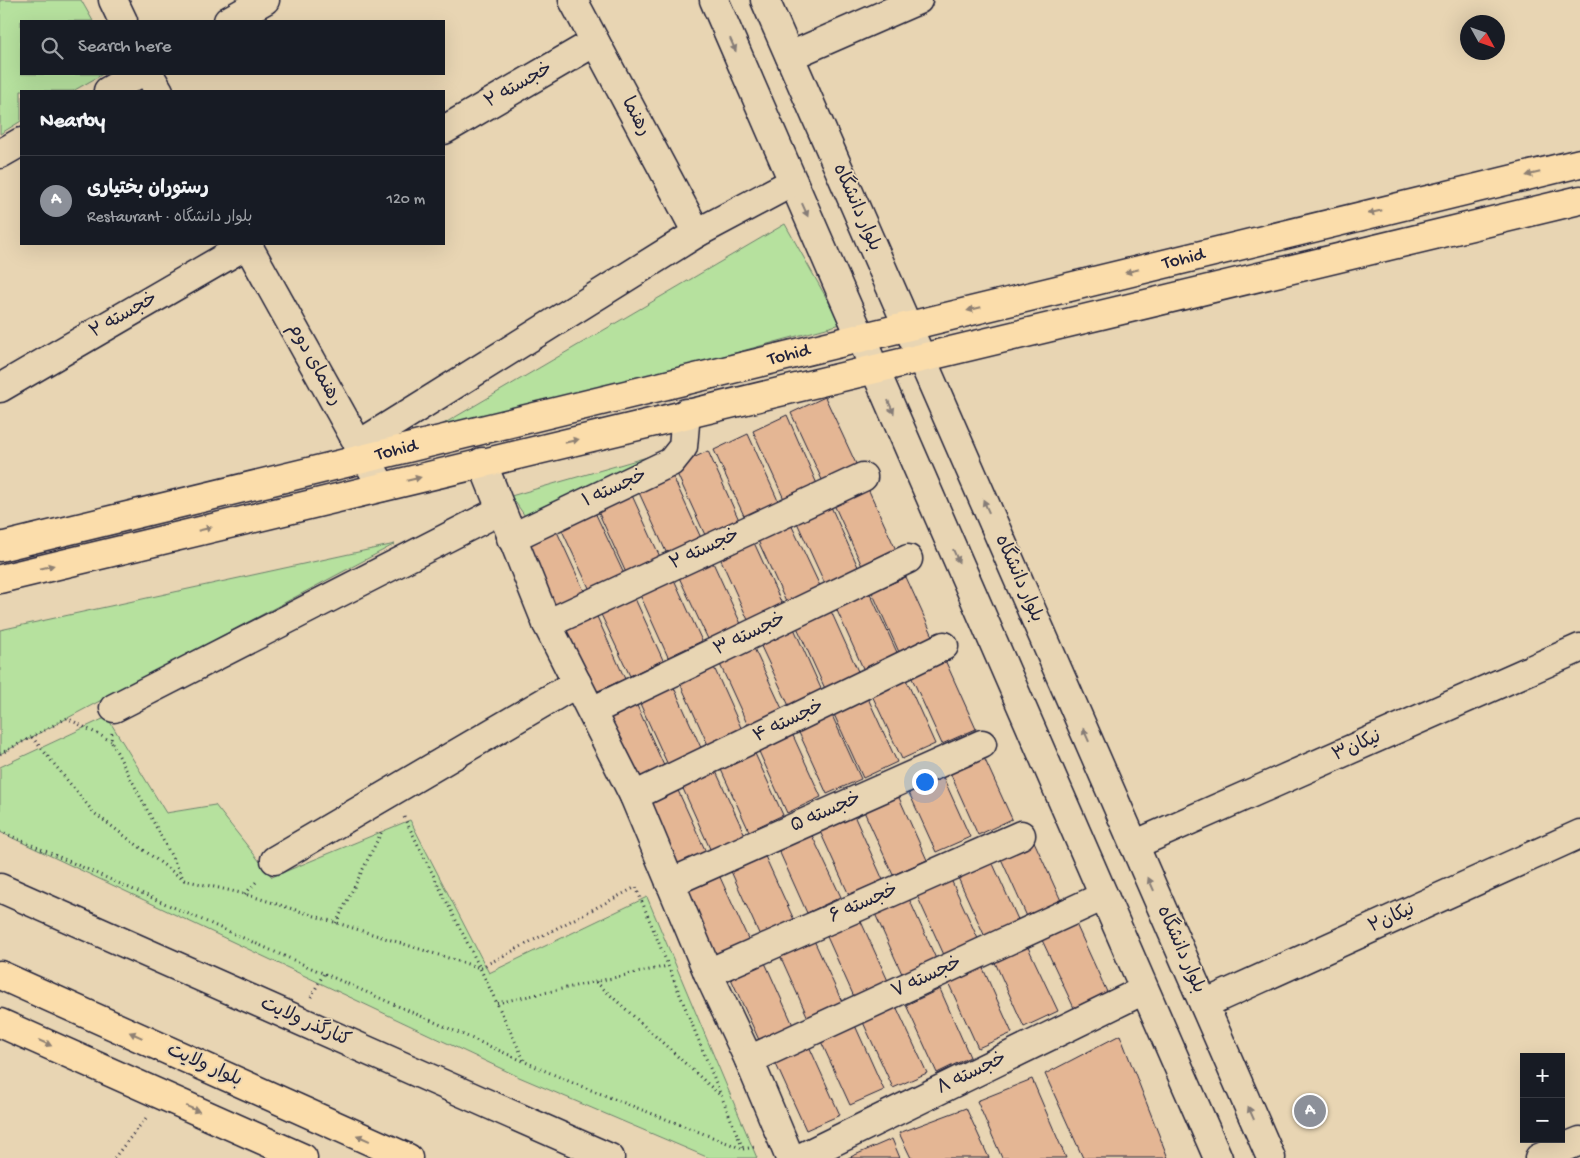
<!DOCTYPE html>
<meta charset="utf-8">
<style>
:root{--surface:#171b24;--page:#20242c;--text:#f1f3f6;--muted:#9ea1a6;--line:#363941;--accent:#8c9099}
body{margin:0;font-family:"Gochi Hand","Playpen Sans Arabic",sans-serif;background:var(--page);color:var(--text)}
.controls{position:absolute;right:15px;bottom:15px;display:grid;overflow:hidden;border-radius:0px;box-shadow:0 5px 20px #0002}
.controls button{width:45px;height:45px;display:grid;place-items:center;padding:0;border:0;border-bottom:1px solid var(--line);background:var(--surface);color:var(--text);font:25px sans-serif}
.compass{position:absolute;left:1460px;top:15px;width:45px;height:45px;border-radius:50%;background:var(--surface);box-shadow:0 5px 20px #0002;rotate:130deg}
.you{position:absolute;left:924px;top:781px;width:18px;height:18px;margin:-12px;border:4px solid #fff;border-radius:50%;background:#1a73e8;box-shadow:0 0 0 8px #1a73e833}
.badge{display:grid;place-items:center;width:32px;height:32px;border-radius:50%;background:var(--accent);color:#fff;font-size:16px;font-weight:700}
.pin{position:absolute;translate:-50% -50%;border:2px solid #fff;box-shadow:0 1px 5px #0006}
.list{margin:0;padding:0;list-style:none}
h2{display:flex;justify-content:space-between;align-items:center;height:65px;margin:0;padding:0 20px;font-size:21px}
h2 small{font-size:16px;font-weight:400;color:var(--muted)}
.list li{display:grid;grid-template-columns:32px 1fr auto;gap:15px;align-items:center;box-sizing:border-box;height:90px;padding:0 20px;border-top:1px solid var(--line)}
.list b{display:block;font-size:19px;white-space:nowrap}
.list p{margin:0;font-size:16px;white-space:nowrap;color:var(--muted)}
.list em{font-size:16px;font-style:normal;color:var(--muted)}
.icon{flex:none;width:28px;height:28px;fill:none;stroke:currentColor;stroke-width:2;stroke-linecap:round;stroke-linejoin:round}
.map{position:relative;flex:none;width:1580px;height:1158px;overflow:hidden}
.search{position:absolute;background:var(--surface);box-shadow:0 5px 20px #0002;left:20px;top:20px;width:425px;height:55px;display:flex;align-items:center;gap:12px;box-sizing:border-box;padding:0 18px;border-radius:0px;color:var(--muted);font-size:19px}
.panel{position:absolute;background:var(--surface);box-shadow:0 5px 20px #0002;left:20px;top:90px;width:425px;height:155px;border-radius:0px}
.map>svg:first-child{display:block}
</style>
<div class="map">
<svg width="1580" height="1158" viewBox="0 0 1580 1158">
<rect width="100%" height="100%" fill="#e8d5b3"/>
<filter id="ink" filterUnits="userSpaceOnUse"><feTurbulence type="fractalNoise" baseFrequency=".02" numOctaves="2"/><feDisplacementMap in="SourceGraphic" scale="10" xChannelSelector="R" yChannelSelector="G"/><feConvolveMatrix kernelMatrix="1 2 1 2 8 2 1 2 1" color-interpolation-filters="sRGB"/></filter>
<g filter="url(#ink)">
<g fill="#b6e19e" stroke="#6c826c">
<polygon points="0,0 81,0 93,21 21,21 21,74 103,74 73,91 21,91 21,121 0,134"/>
<polygon points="785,224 841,324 416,440"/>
<polygon points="675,449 527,519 511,496"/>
<polygon points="395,544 32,737 0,754 0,630"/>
<polygon points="107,717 166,813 215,805 272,877 410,820 489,973 647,897 757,1158 709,1158 519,1077 0,832 0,767"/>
</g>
<g fill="#e4b694" stroke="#22223b">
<polygon points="825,397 857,466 823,482 791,413"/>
<polygon points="787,415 817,484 784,499 753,431"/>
<polygon points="748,434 779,503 745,518 714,450"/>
<polygon points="708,451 739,520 705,535 674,467"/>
<polygon points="670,470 701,538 667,554 636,486"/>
<polygon points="865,482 896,550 862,566 831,498"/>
<polygon points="630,491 661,559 627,575 596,507"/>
<polygon points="828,500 859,569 825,584 794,516"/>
<polygon points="592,506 624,574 590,590 558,522"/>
<polygon points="788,518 820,586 786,602 755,534"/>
<polygon points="554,525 585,593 551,609 520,540"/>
<polygon points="751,536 782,604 748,620 717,551"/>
<polygon points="710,556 741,624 708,639 676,571"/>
<polygon points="671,573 702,641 668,657 637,588"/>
<polygon points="906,577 937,645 903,661 872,592"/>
<polygon points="869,591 900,659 866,675 835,606"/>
<polygon points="632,592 663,660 630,676 598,608"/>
<polygon points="830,609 861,678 827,693 796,625"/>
<polygon points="594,610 625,679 591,694 560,626"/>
<polygon points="792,624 823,693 790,708 758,640"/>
<polygon points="752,644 784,713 749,728 718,660"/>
<polygon points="945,660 976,729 942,744 911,676"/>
<polygon points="712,663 743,732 709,747 678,679"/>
<polygon points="904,675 935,744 902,759 870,691"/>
<polygon points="671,681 702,750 668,765 637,697"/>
<polygon points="866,694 897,762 863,778 832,710"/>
<polygon points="634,699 665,768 631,783 600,715"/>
<polygon points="830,711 861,779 827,794 796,726"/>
<polygon points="790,729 821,797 787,813 756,745"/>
<polygon points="752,747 783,815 749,831 718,763"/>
<polygon points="981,751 1012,819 978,835 947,766"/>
<polygon points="714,767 745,835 711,851 680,782"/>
<polygon points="939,768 970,837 936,852 905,784"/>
<polygon points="675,784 706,852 672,868 641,800"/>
<polygon points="896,791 927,860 893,875 862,807"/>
<polygon points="852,811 883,880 849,895 818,827"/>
<polygon points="809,829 841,897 807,913 776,844"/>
<polygon points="1032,837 1063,905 1029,921 998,852"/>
<polygon points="764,854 795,922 761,938 730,869"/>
<polygon points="989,855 1020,924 986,939 955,871"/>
<polygon points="948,873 979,941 945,957 914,889"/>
<polygon points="719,875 750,943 716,959 685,891"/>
<polygon points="906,892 937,961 903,976 872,907"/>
<polygon points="858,915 889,983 855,999 824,930"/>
<polygon points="1076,924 1107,992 1074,1008 1042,940"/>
<polygon points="812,936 843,1004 809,1020 778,951"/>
<polygon points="1026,943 1058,1011 1024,1027 993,958"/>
<polygon points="762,956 793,1025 759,1040 728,972"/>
<polygon points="981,964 1012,1033 978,1048 947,980"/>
<polygon points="940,989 970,1057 937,1073 906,1005"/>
<polygon points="895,1004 927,1073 893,1088 862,1020"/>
<polygon points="853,1021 884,1090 850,1105 819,1037"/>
<polygon points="1120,1035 1168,1158 1083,1158 1045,1074"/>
<polygon points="809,1046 840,1115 806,1130 775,1062"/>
<polygon points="1032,1079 1066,1158 1002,1158 977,1101"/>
<polygon points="966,1108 989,1158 911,1158 899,1133"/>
<polygon points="892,1139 900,1158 848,1158"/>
</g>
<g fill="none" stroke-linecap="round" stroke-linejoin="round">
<defs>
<g id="minor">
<polyline points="113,0 123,21"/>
<polyline points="573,0 697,233"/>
<polyline points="714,0 1218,1158"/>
<polyline points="765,0 1271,1158"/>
<polyline points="228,21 265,0"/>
<polyline points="790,56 918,0"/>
<polyline points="149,74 159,91"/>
<polyline points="108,91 138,74"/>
<polyline points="444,130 595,42"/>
<polyline points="0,154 21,142"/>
<polyline points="247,244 382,487"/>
<polyline points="0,388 248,244"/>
<polyline points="358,445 697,233 793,182"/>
<polyline points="482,462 547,624 634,796 708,973 749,1060 790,1158"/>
<polyline points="511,538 671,462 683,447 686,413"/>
<polyline points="547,624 863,477"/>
<polyline points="114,708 501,510"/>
<polyline points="592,711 908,559"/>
<polyline points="634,796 944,646"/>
<polyline points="1134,845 1580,648"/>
<polyline points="275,860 577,683"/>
<polyline points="670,883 982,744"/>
<polyline points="0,888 610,1158"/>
<polyline points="708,973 1021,835"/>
<polyline points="1204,1004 1580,834"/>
<polyline points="749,1060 1104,896"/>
<polyline points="800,1158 1144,990"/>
<polyline points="1539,1158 1580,1141"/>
</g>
<g id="major">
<path id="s1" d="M0,547l1580,-384"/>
<polyline points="0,579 1580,200"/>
<polyline points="0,975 408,1158"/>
<polyline points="0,1023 303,1158"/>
</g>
</defs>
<use href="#minor" stroke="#22223b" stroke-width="31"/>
<use href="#major" stroke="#22223b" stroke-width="31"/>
<g stroke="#22223b" stroke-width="3" stroke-dasharray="1 4" stroke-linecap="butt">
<polyline points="112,733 111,741 184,880 245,894 480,968 525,1062"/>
<polyline points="32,737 94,813 181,878"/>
<polyline points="0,754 67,718 111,741"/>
<polyline points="0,831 573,1083 743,1149 636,887 480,968 404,817"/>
<polyline points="245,894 258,880"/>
<polyline points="336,923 383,829"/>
<polyline points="596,982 721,1096"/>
<polyline points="311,997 324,973"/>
<polyline points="497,1003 668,966"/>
<polyline points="743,1149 755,1147"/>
<polyline points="114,1158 146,1118"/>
</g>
<use href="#minor" stroke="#e8d5b3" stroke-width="28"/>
<use href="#major" stroke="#fbddab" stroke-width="28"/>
</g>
<defs><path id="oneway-solid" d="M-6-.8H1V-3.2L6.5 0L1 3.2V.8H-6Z" transform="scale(1.25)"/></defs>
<g fill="#857c77">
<use href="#oneway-solid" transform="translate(733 45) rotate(66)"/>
<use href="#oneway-solid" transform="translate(805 210) rotate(66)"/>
<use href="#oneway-solid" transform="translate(891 407) rotate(66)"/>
<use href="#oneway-solid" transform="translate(986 506) rotate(-114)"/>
<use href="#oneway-solid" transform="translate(956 556) rotate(66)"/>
<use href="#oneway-solid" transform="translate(1086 735) rotate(-114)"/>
<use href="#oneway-solid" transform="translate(1151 884) rotate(-114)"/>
<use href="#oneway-solid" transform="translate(1251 1113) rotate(-114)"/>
</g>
<g fill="#8e8073">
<use href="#oneway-solid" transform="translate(1533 174) rotate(166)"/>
<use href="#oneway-solid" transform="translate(1375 212) rotate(166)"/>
<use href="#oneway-solid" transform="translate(1132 271) rotate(166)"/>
<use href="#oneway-solid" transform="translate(974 309) rotate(166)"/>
<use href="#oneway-solid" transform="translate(572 441) rotate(-14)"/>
<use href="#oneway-solid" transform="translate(414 479) rotate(-14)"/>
<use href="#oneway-solid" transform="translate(205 529) rotate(-14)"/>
<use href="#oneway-solid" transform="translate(47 567) rotate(-14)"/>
<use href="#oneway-solid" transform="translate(136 1035) rotate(-156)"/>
<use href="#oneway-solid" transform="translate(45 1043) rotate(24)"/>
<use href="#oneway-solid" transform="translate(193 1109) rotate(24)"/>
<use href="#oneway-solid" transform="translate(363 1138) rotate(-156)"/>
</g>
</g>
<g text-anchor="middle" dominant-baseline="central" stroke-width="4" stroke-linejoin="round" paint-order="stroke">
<g font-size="19" fill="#22223b" stroke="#e8d5b3">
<text transform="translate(519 86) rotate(-30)">خجسته ۲</text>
<text transform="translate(635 117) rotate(62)">رهنما</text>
<text transform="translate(856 208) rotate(66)">بلوار دانشگاه</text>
<text stroke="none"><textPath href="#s1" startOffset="1218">Tohid</textPath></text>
<text transform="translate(124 316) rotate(-30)">خجسته ۲</text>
<text stroke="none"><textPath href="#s1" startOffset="812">Tohid</textPath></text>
<text transform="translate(314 365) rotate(61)">رهنمای دوم</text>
<text stroke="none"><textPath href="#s1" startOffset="408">Tohid</textPath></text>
<text transform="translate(615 489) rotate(-25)">خجسته ۱</text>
<text transform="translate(705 550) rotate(-25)">خجسته ۲</text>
<text transform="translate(1018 579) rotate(66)">بلوار دانشگاه</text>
<text transform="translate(750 635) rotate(-26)">خجسته ۳</text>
<text transform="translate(789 722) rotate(-26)">خجسته ۴</text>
<text transform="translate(1357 747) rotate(-24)">نیکان۳</text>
<text transform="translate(826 813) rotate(-24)">خجسته ۵</text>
<text transform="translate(864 904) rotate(-24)">خجسته ۶</text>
<text transform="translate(1392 919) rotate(-24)">نیکان۲</text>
<text transform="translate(1180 950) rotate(66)">بلوار دانشگاه</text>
<text transform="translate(927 978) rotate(-25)">خجسته ۷</text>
<text transform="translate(305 1023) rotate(24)">کنارگذر ولایت</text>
<text transform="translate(204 1066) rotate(24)">بلوار ولایت</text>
<text transform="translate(972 1074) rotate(-26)">خجسته ۸</text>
</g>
</g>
</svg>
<div class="controls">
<button>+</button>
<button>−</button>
</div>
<svg class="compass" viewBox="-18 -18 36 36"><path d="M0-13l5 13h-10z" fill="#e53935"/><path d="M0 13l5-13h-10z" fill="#9ea1a6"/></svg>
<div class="you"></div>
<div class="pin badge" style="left:1310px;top:1111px">A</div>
<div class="search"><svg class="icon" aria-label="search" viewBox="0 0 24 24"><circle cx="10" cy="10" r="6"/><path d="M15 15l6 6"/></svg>Search here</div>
<section class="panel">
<h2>Nearby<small></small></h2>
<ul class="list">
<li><span class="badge">A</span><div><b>رستوران بختیاری</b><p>Restaurant · بلوار دانشگاه</p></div><em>120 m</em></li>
</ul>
</section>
</div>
